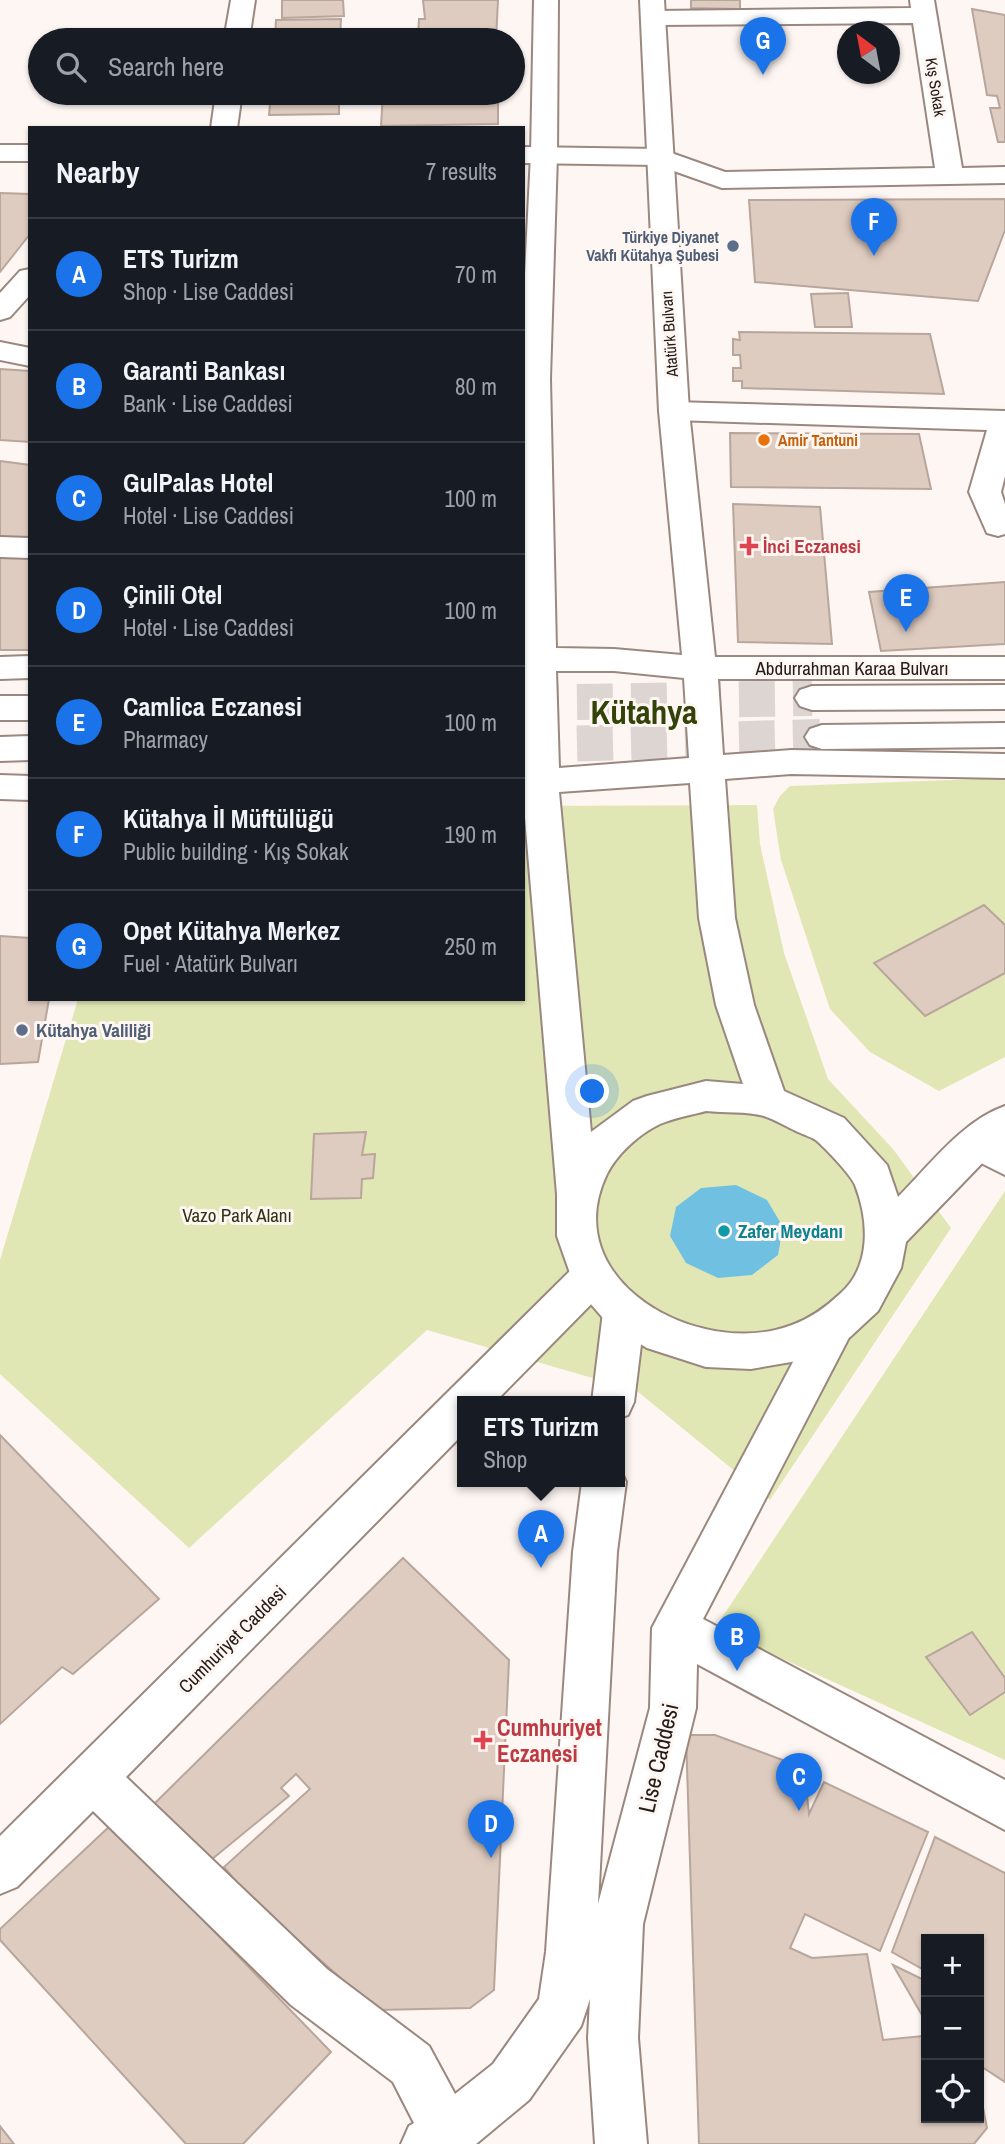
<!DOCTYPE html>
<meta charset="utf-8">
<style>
:root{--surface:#171b24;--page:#242831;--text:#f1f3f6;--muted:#9ea1a6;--line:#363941;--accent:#1a73e8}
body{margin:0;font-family:"Archivo Narrow",sans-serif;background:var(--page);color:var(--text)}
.controls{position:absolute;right:21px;bottom:21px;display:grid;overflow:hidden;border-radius:0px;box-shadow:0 2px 5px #0004}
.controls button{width:63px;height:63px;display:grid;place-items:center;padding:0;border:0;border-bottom:2px solid var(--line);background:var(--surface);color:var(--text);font:35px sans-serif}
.compass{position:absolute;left:837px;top:21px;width:63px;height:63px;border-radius:50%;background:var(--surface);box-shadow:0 2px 5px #0004;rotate:328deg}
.you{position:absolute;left:593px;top:1092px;width:24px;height:24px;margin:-18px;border:5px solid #fff;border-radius:50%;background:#1a73e8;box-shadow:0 0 0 10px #1a73e833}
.badge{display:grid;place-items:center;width:46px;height:46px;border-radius:50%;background:var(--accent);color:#fff;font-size:23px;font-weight:700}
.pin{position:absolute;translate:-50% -58px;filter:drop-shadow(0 2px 4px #0008)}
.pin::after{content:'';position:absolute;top:37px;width:24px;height:21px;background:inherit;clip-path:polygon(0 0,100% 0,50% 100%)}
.popup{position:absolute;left:457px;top:1396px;width:168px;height:91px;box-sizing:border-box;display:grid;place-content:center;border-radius:0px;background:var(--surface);filter:drop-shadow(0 2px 5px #0005);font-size:23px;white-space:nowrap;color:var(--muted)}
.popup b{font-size:26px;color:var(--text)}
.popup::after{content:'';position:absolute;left:50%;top:100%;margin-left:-14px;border:14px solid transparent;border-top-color:var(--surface)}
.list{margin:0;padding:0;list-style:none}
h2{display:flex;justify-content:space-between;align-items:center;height:91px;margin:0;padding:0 28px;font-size:30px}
h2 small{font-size:23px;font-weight:400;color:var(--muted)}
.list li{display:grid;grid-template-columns:46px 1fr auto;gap:21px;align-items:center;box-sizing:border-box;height:112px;padding:0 28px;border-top:2px solid var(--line)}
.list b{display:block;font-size:26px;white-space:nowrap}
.list p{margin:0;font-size:23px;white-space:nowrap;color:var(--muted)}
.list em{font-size:23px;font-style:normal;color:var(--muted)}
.icon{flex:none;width:38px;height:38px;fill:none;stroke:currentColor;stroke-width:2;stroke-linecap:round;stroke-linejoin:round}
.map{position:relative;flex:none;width:1005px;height:2144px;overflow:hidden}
.search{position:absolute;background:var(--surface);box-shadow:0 2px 5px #0004;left:28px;top:28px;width:497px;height:77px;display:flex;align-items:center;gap:18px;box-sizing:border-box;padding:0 24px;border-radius:38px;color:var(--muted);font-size:26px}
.panel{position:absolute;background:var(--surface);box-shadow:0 2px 5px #0004;left:28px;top:126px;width:497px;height:875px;border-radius:0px}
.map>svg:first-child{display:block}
</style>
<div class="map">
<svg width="1005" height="2144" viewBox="0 0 1005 2144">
<rect width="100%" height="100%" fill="#fef6f2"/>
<g fill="#e1e7b4">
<polygon points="1005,778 1005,1057 939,1091 870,1052 830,1009 781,860 773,809 780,796 790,786"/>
<polygon points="757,805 760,844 784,953 828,1079 893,1149 951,1228 770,1500 637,1391 427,1330 189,1548 0,1374 0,1260 78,999 523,999 523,806"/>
<polygon points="1005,1191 1005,1760 715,1628"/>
</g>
<polygon fill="#70c1e1" points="736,1185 767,1200 783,1227 778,1255 752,1275 718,1278 686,1263 670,1236 676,1207 701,1188"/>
<g fill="#dfccc1" stroke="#b8a69c" stroke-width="2">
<polygon points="282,0 343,0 344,16 282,18"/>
<polygon points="423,0 498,0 496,40 425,40 426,37 418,36 419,19 425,19"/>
<polygon points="691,0 740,0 740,9 691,8"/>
<polygon points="972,9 1005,15 1005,142 998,142 990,108 1000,108 997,96 987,95"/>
<polygon points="341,19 340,40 275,40 276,20"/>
<polygon points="271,93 339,93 339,114 269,115"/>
<polygon points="383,93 498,93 498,124 381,126"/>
<polygon points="0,193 30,194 30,234 0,272"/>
<polygon points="1005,199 1005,230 978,301 755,282 749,200"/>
<polygon points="848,293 852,327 815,327 811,294"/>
<polygon points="739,332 930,334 944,394 742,388 742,381 733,381 733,368 741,368 740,355 733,355 733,339 740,340"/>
<polygon points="0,369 30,371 30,442 0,440"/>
<polygon points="730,433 919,434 931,489 731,487"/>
<polygon points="0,461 30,465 30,540 0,538"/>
<polygon points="733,504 820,507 832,644 738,642"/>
<polygon points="30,557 30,650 0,650 0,558"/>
<polygon points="1005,582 1005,644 881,651 869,592"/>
<polygon points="984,905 1005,925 1005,973 925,1016 874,963"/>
<polygon points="0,936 30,938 30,999 49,999 38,1062 0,1064"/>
<polygon points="366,1132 362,1155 375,1154 373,1178 362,1179 361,1198 311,1199 314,1134"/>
<polygon points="0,1435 159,1599 73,1674 62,1667 0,1724"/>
<polygon points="403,1558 509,1660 494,1990 470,2008 377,2010 250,1898 224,1867 310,1789 296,1774 281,1788 289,1796 211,1860 151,1807"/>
<polygon points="972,1632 1005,1678 1005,1692 970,1715 926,1657"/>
<polygon points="686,1735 715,1735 804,1768 809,1814 824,1782 928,1832 880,1951 805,1914 790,1948 812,1958 867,1954 883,2040 923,2036 926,2038 926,2118 979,2118 979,2087 987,2128 974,2144 699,2144"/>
<polygon points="111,1825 331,2052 243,2144 186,2144 0,1940 0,1929"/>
<polygon points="935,1837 1005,1873 1005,2082 979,2065 979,1939 926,1939 926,1971 892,1952"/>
<polygon points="893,1965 926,1981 926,2022"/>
<polygon points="0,2126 14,2144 0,2144"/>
</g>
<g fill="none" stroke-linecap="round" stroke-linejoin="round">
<g stroke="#ddd5d1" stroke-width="36" stroke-dasharray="36 18" stroke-linecap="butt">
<polyline points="523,703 812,698"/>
<polyline points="523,745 820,737"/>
</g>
<defs>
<g id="minor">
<polygon points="231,0 255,0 249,40 224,40"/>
<polygon points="910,0 934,0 962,168 1005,167 1005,183 722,188 657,165 523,163 523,147 660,149 725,172 935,168 913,23 655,25 646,23 643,18 646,13 655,11 911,8"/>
<polygon points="216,93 242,93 237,128 211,128"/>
<rect x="0" y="145" width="30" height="16"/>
<polygon points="30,269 30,295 10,317 0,320 0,293 20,271"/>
<polygon points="0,342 30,348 30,366 0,360"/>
<polygon points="674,402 1005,411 1005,476 1001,492 1005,504 1005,534 998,536 987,533 969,492 987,430 674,420 663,418 659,411 663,404"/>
<polygon points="0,537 30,538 30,558 0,557"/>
<polygon points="977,1127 1005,1140 1005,1175 963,1154 957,1143 963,1132"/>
<polygon points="592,1259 607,1264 613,1276 607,1288 495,1402 462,1402 462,1435 126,1777 327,1969 429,2046 455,2094 493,2064 539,1999 546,1952 573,1552 582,1482 620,1482 620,1469 626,1482 617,1552 598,1904 650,1708 652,1628 820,1311 835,1306 850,1311 856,1324 703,1619 1005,1780 1005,1830 697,1664 696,1708 643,1924 638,2038 647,2144 595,2144 588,2038 590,1999 581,2026 529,2100 476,2144 401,2144 409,2126 414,2123 393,2082 291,2005 93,1811 17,1887 0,1894 0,1836 577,1264"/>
<polygon points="624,1294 639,1299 645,1312 634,1402 628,1415 620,1418 620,1402 592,1402 603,1312 609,1299"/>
</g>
<g id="major">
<path d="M534,0h24l-1,155 -7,224 6,269 58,1 68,6 -23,-244 -19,-411h24l25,411 26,246h290v22h-287l5,76 68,-5 214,4v24l-214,-4 -66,5 10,139 19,87 30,86 60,27 43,47 11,32c31,-31 64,-76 107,-91v38l-14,10 -85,88 -5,26 -23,43 -28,26 -53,24 -46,8 -45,-2 -59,-19 -38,-23 -32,-37 -6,-12 -14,-40v-42l-34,-400v-481l8,-158zM556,671h58l70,7 5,80 -130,10zM690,783l9,135 17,87 27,79 -37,-3 -59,15 -14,5 -42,31 -32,-340zM706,1111c18,2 41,0 58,5 12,4 23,11 34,16 6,3 14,5 19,9 9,8 34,34 38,44 14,36 16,81 -14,108 -15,14 -30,25 -49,32 -91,35 -237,-43 -185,-151 10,-20 32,-40 53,-50 14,-6 31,-9 46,-13z"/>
<polygon points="30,656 30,678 0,679 0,657"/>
<polygon points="1005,685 1005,709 812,710 800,706 795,698 800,690 812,686"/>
<rect x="0" y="696" width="30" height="24"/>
<polygon points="1005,723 1005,747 822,749 810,745 805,737 810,729 822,725"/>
<polygon points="30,736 30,760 0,761 0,737"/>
<polygon points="0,775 30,776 30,800 0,799"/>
</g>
</defs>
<use href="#minor" stroke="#9a887f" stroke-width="4"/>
<use href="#major" stroke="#9a887f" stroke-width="4"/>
<use href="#minor" fill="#fff" fill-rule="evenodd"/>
<use href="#major" fill="#fff" fill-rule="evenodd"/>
</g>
<g fill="#5c6f8a" stroke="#fef6f2" stroke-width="2.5">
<circle cx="733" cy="246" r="7"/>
<circle cx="22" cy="1030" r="7"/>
</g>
<circle fill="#e8710a" stroke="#fef6f2" stroke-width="2.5" cx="764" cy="440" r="7"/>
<g fill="#e0444e" stroke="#fef6f2" stroke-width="2.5">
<path d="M745.5 535.5h7v7h7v7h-7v7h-7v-7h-7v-7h7z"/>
<path d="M479.5 1729.5h7v7h7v7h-7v7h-7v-7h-7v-7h7z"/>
</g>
<circle fill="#0f9aa8" stroke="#fef6f2" stroke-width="2.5" cx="724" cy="1231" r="7"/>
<g text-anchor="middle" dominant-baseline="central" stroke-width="6" stroke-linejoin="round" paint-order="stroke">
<g font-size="16" fill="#231c19" stroke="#fef6f2">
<text transform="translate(936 87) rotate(81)">Kış Sokak</text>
<text transform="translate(669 334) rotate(-94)">Atatürk Bulvarı</text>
</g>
<g font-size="16" font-weight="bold" fill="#4e5e75" stroke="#fef6f2" text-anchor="end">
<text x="719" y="237">Türkiye Diyanet<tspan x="719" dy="18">Vakfı Kütahya Şubesi</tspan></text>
</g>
<g font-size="16" font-weight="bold" fill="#c56008" stroke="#fef6f2" text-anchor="start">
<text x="778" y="440">Amir Tantuni</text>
</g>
<g font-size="19" font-weight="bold" fill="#be3a42" stroke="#fef6f2" text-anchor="start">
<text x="763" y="546">İnci Eczanesi</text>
</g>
<g font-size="19" fill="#231c19" stroke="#fef6f2">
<text x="852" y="668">Abdurrahman Karaa Bulvarı</text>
<text transform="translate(232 1639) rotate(-45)">Cumhuriyet Caddesi</text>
</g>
<g font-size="19" font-weight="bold" fill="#4e5e75" stroke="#fef6f2" text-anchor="start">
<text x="36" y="1030">Kütahya Valiliği</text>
</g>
<g font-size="19" fill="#313314" stroke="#fef6f2">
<text x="237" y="1215">Vazo Park Alanı</text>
</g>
<g font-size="19" font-weight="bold" fill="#0d838f" stroke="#fef6f2" text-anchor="start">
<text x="738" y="1231">Zafer Meydanı</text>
</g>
<g font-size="23" font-weight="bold" fill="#be3a42" stroke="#fef6f2" text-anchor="start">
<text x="497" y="1727">Cumhuriyet<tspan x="497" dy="26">Eczanesi</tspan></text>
</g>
<g font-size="23" fill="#231c19" stroke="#fef6f2">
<text transform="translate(658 1758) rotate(-77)">Lise Caddesi</text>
</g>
<g font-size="33" font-weight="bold" fill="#334209" stroke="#fef6f2">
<text x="644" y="712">Kütahya</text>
</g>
</g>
</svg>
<div class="controls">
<button>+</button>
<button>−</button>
<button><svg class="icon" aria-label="locate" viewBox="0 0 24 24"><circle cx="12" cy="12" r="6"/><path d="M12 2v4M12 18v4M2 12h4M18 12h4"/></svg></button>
</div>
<svg class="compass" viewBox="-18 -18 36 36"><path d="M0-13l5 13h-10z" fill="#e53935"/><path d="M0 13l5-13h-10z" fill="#9ea1a6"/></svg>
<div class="you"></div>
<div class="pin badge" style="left:541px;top:1568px">A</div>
<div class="popup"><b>ETS Turizm</b>Shop</div>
<div class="pin badge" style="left:737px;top:1671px">B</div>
<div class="pin badge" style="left:799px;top:1811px">C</div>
<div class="pin badge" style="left:491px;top:1858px">D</div>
<div class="pin badge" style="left:906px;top:632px">E</div>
<div class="pin badge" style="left:874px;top:256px">F</div>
<div class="pin badge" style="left:763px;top:75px">G</div>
<div class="search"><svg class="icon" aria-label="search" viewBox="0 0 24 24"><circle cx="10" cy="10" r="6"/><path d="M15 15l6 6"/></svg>Search here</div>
<section class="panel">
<h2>Nearby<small>7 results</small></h2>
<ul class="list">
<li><span class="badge">A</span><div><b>ETS Turizm</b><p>Shop · Lise Caddesi</p></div><em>70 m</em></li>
<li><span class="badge">B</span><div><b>Garanti Bankası</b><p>Bank · Lise Caddesi</p></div><em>80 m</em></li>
<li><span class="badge">C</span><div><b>GulPalas Hotel</b><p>Hotel · Lise Caddesi</p></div><em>100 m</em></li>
<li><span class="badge">D</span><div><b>Çinili Otel</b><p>Hotel · Lise Caddesi</p></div><em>100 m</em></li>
<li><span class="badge">E</span><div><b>Camlica Eczanesi</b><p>Pharmacy</p></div><em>100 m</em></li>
<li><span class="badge">F</span><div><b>Kütahya İl Müftülüğü</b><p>Public building · Kış Sokak</p></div><em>190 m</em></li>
<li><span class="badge">G</span><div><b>Opet Kütahya Merkez</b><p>Fuel · Atatürk Bulvarı</p></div><em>250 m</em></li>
</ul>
</section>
</div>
